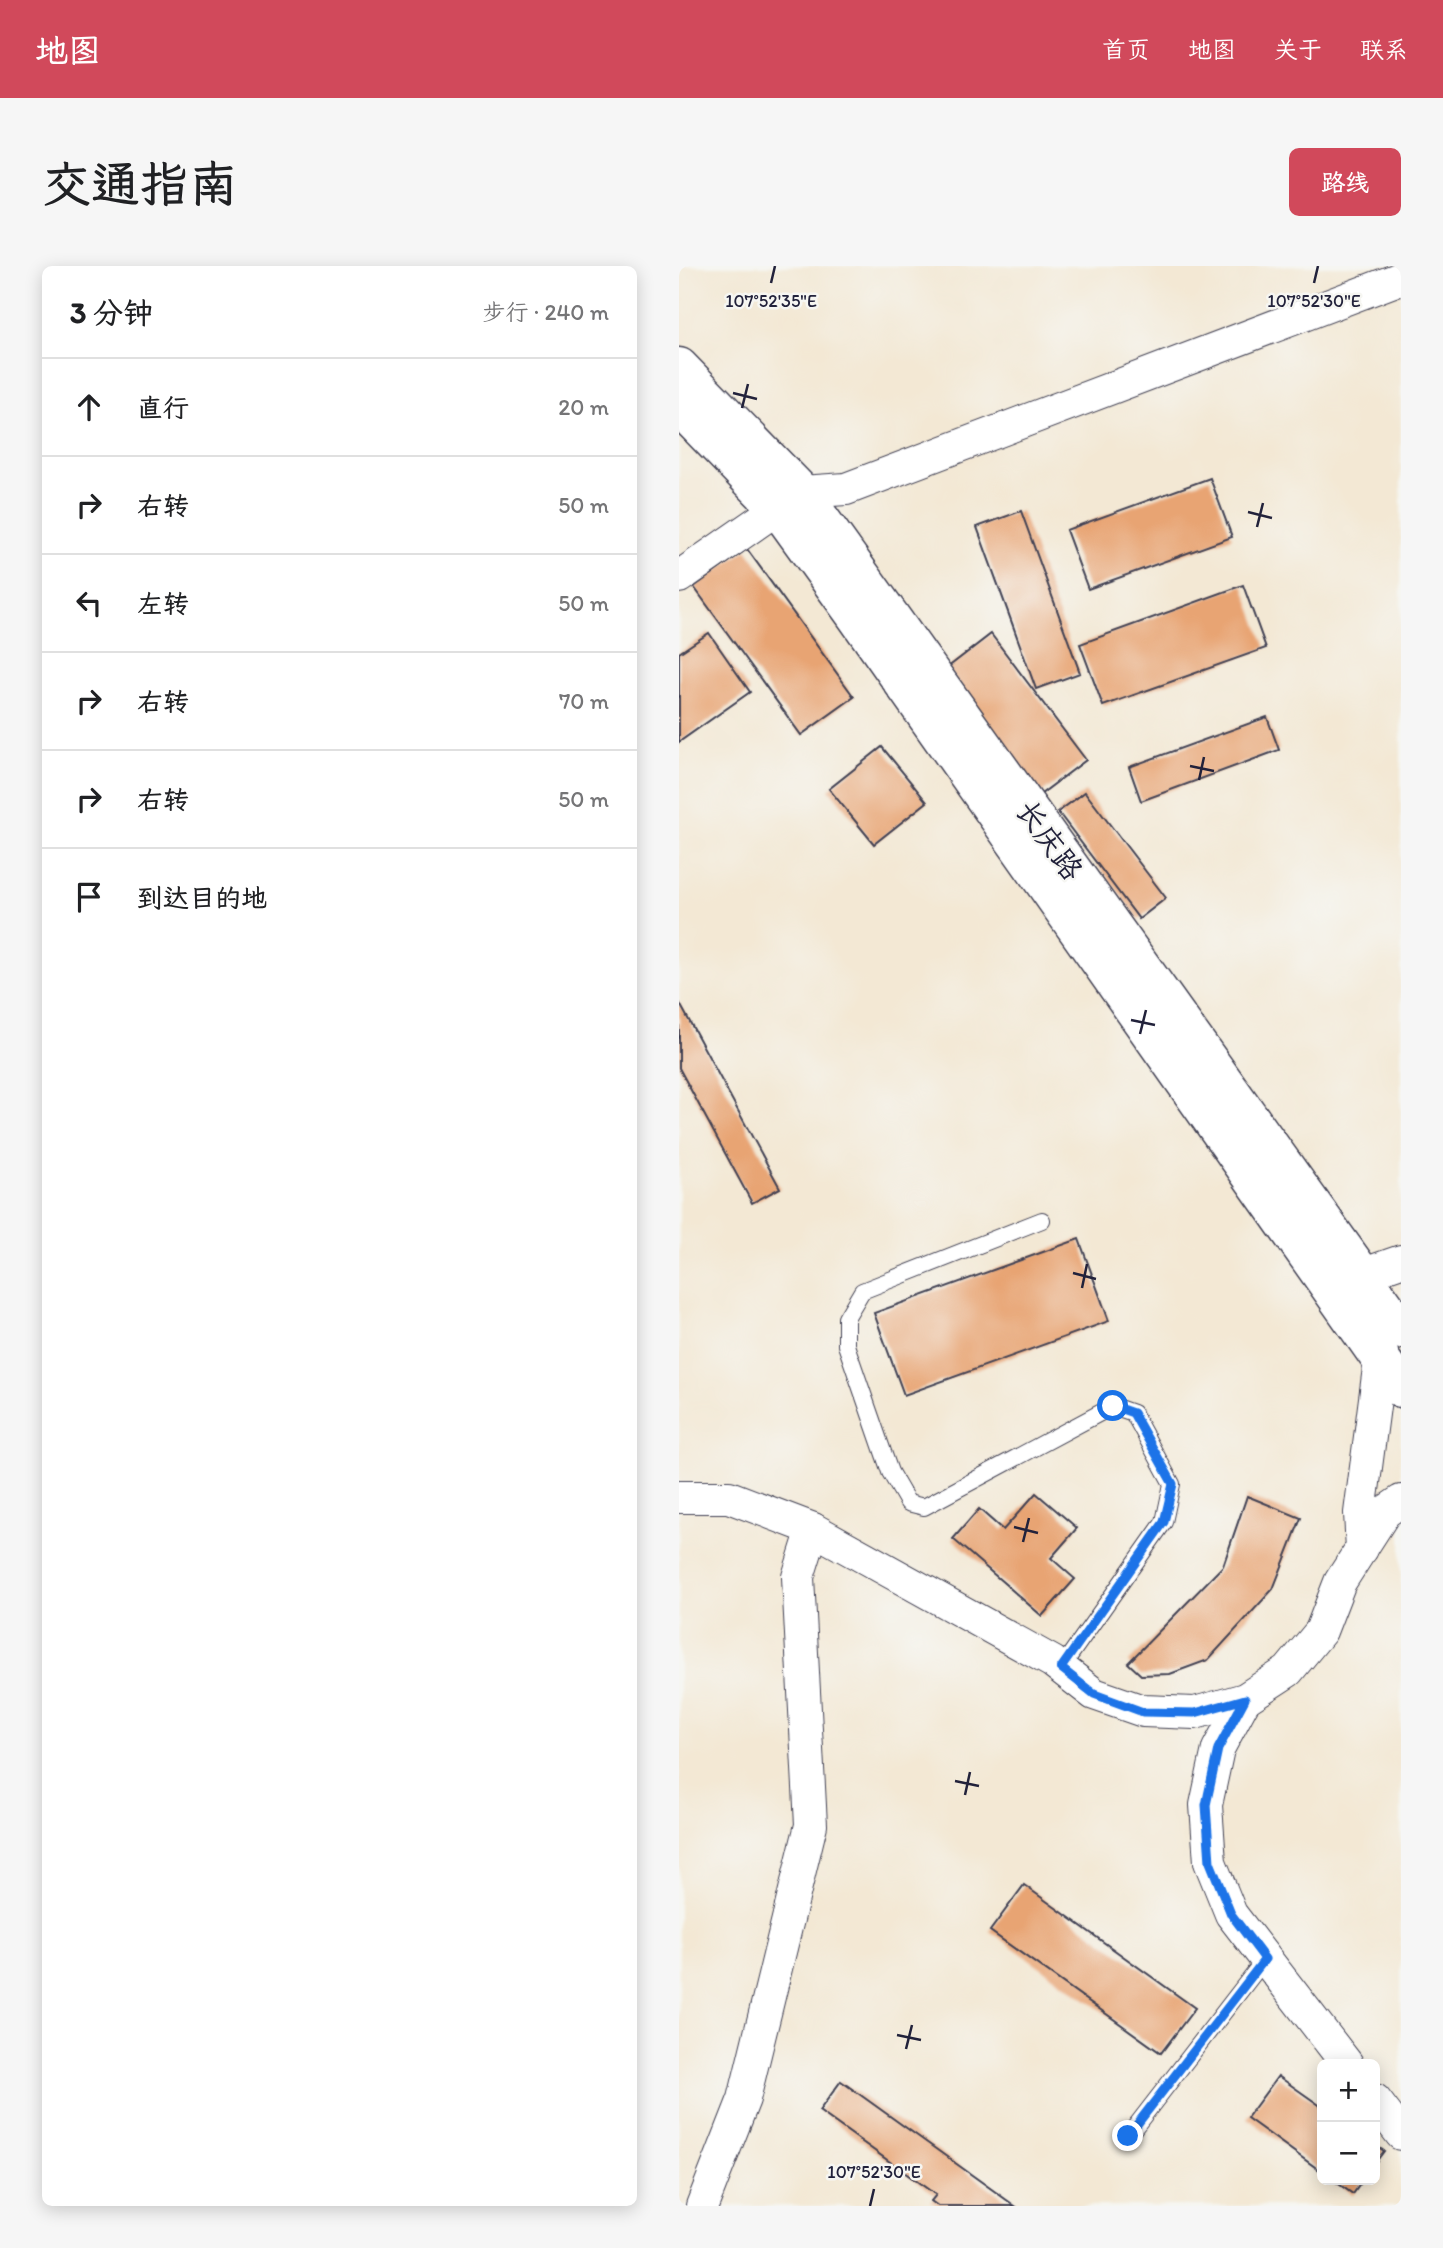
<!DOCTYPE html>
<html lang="zh">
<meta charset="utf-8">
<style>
:root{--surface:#fff;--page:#f6f6f6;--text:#202124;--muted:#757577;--line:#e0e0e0;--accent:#d1495b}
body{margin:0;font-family:Itim,"LXGW WenKai TC",sans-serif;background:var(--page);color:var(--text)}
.controls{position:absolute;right:21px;bottom:21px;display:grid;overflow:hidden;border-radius:10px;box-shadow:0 4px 18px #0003}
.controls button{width:63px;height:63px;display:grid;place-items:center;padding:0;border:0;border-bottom:2px solid var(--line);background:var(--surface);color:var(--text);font:35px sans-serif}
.stop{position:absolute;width:21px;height:21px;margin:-16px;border:5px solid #1a73e8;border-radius:50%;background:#fff}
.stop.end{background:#1a73e8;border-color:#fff;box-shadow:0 2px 7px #0008}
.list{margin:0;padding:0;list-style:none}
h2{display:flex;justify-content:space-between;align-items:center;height:91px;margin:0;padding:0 28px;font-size:30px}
h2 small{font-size:23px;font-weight:400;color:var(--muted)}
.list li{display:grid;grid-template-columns:46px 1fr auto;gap:21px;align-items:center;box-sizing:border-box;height:98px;padding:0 28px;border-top:2px solid var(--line)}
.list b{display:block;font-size:26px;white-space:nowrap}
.list em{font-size:23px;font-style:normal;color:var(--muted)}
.icon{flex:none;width:38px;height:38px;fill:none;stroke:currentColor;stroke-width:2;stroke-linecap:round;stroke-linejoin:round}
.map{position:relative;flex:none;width:722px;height:1940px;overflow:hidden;border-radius:10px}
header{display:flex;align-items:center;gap:42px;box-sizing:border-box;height:98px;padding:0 35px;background:var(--accent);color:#fff}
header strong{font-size:33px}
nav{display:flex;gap:38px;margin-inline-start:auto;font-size:24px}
.intro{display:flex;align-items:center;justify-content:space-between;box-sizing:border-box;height:168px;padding:0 42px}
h1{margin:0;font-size:49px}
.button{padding:18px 32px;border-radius:10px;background:var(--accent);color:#fff;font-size:24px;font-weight:700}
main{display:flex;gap:42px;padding:0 42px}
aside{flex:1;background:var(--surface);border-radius:10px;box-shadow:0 4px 18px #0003}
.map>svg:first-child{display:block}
</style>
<header>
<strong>地图</strong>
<nav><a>首页</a><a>地图</a><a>关于</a><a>联系</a></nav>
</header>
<div class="intro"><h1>交通指南</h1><a class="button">路线</a></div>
<main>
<aside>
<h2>3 分钟<small>步行 · 240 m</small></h2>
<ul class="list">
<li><svg class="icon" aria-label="ahead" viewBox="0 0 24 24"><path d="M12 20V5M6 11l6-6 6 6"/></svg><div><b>直行</b></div><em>20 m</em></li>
<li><svg class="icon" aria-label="right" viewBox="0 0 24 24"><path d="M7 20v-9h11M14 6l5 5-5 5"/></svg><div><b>右转</b></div><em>50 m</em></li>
<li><svg class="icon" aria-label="left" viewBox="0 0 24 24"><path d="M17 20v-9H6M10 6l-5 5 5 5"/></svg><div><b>左转</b></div><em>50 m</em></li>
<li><svg class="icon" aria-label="right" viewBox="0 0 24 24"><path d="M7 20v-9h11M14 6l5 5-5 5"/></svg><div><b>右转</b></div><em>70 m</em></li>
<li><svg class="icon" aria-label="right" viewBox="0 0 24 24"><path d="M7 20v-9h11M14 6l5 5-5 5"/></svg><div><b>右转</b></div><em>50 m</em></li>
<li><svg class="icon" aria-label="arrive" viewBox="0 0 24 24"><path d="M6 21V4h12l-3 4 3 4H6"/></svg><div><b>到达目的地</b></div></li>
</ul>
</aside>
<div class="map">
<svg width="722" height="1940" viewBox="0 0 722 1940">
<rect width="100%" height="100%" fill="#f6f6f2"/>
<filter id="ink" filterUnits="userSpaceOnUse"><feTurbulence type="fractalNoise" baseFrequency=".0143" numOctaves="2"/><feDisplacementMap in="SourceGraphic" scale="14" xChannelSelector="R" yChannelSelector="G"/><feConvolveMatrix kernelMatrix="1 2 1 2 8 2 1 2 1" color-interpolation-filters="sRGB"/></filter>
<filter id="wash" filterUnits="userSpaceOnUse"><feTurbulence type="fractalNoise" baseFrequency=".00686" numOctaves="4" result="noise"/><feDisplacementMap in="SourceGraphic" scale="28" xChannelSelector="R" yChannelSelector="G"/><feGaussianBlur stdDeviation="1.57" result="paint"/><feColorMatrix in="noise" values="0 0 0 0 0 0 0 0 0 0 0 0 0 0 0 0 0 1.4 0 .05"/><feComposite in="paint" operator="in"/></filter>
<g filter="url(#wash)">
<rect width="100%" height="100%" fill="#f3e8d4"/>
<g id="blocks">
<g fill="#e8a473">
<polygon points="531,212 553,271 409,323 387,264"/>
<polygon points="342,245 401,407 357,423 298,261"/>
<polygon points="68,283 175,431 122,469 15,321"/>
<polygon points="564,319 587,382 424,440 401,378"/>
<polygon points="30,367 71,426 0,476 0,387"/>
<polygon points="312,368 407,494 362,528 268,402"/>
<polygon points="588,451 600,484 462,535 450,501"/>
<polygon points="203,481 248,536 195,578 150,523"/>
<polygon points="406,526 487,632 460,653 379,546"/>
<polygon points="0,736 101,922 73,937 0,802"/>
<polygon points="400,973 430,1055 225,1129 195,1047"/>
<polygon points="357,1227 398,1262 372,1292 396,1313 363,1350 274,1273 300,1243 324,1264"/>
<polygon points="568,1230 622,1252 594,1323 529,1394 491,1408 462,1409 449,1397 544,1300"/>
<polygon points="345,1619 516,1742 482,1787 311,1665"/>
<polygon points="599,1810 643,1841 643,1906 568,1852"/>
<polygon points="162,1815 279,1899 336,1940 259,1940 252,1935 257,1929 140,1845"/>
<polygon points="696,1879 705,1885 696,1897"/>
<polygon points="654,1914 684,1914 674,1928"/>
</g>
</g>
</g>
<g filter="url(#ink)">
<use href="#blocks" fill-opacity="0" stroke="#414052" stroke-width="2"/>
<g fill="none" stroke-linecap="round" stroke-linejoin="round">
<defs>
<g id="lane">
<polyline points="363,954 183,1025 167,1052 167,1079 211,1206 229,1237 245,1241 434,1140 454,1147 493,1218 485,1256 382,1402"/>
<polyline points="449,1870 586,1693"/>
</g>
<g id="street">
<polyline points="0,311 122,226 167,223 722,12"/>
<polyline points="682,1009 722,995"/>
<polyline points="0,1231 50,1231 134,1263 374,1396 415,1428 464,1445 516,1447 566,1433 609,1405 642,1365 661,1316 706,1246 722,1235"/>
<polyline points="683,1283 681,1247 703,1079"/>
<polyline points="566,1433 539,1483 527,1539 531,1596 552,1648 668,1798"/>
<polyline points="696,1834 722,1868"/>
<polyline points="23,1940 65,1833 132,1559 119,1311 134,1263"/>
</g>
<g id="secondary">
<polyline points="0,101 122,226 722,1063"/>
<polyline points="0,140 99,242 177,350 722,1122"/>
</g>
</defs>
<use href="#lane" stroke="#414052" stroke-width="18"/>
<use href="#street" stroke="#414052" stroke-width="34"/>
<use href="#secondary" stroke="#414052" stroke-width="41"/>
<use href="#lane" stroke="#fff" stroke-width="16"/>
<use href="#street" stroke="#fff" stroke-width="32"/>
<use href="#secondary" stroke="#fff" stroke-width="38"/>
</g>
</g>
<g fill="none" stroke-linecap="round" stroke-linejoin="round" filter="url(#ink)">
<polyline stroke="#1a73e8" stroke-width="9" points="434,1140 454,1147 494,1218 485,1256 382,1402 415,1428 464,1446 516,1447 566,1433 539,1483 527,1539 531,1596 552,1648 586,1693 449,1870"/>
</g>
<path fill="none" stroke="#22223b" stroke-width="2.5" d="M92,17l4,-17M635,17l4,-17M54,127l24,6M63,142l6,-24M569,246l24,6M578,261l6,-24M511,500l24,5M520,514l5,-23M452,754l24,5M461,768l6,-24M394,1007l23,6M403,1022l5,-24M335,1261l24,6M344,1276l6,-24M276,1515l24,5M286,1529l5,-23M218,1769l24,5M227,1783l6,-24M191,1940l4,-17"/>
<g text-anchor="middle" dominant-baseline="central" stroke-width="5" stroke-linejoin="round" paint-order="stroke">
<g font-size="30" fill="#22223b" stroke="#f6f6f2">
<text transform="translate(371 574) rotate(54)">长庆路</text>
</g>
</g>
<g font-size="18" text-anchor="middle" fill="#22223b" stroke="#f6f6f2" stroke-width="5" stroke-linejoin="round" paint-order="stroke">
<text x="92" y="41">107°52'35"E</text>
<text x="635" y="41">107°52'30"E</text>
<text x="195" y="1912">107°52'30"E</text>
</g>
</svg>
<div class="controls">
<button>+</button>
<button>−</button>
</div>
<div class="stop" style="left:434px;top:1140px"></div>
<div class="stop end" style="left:449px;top:1870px"></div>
</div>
</main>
